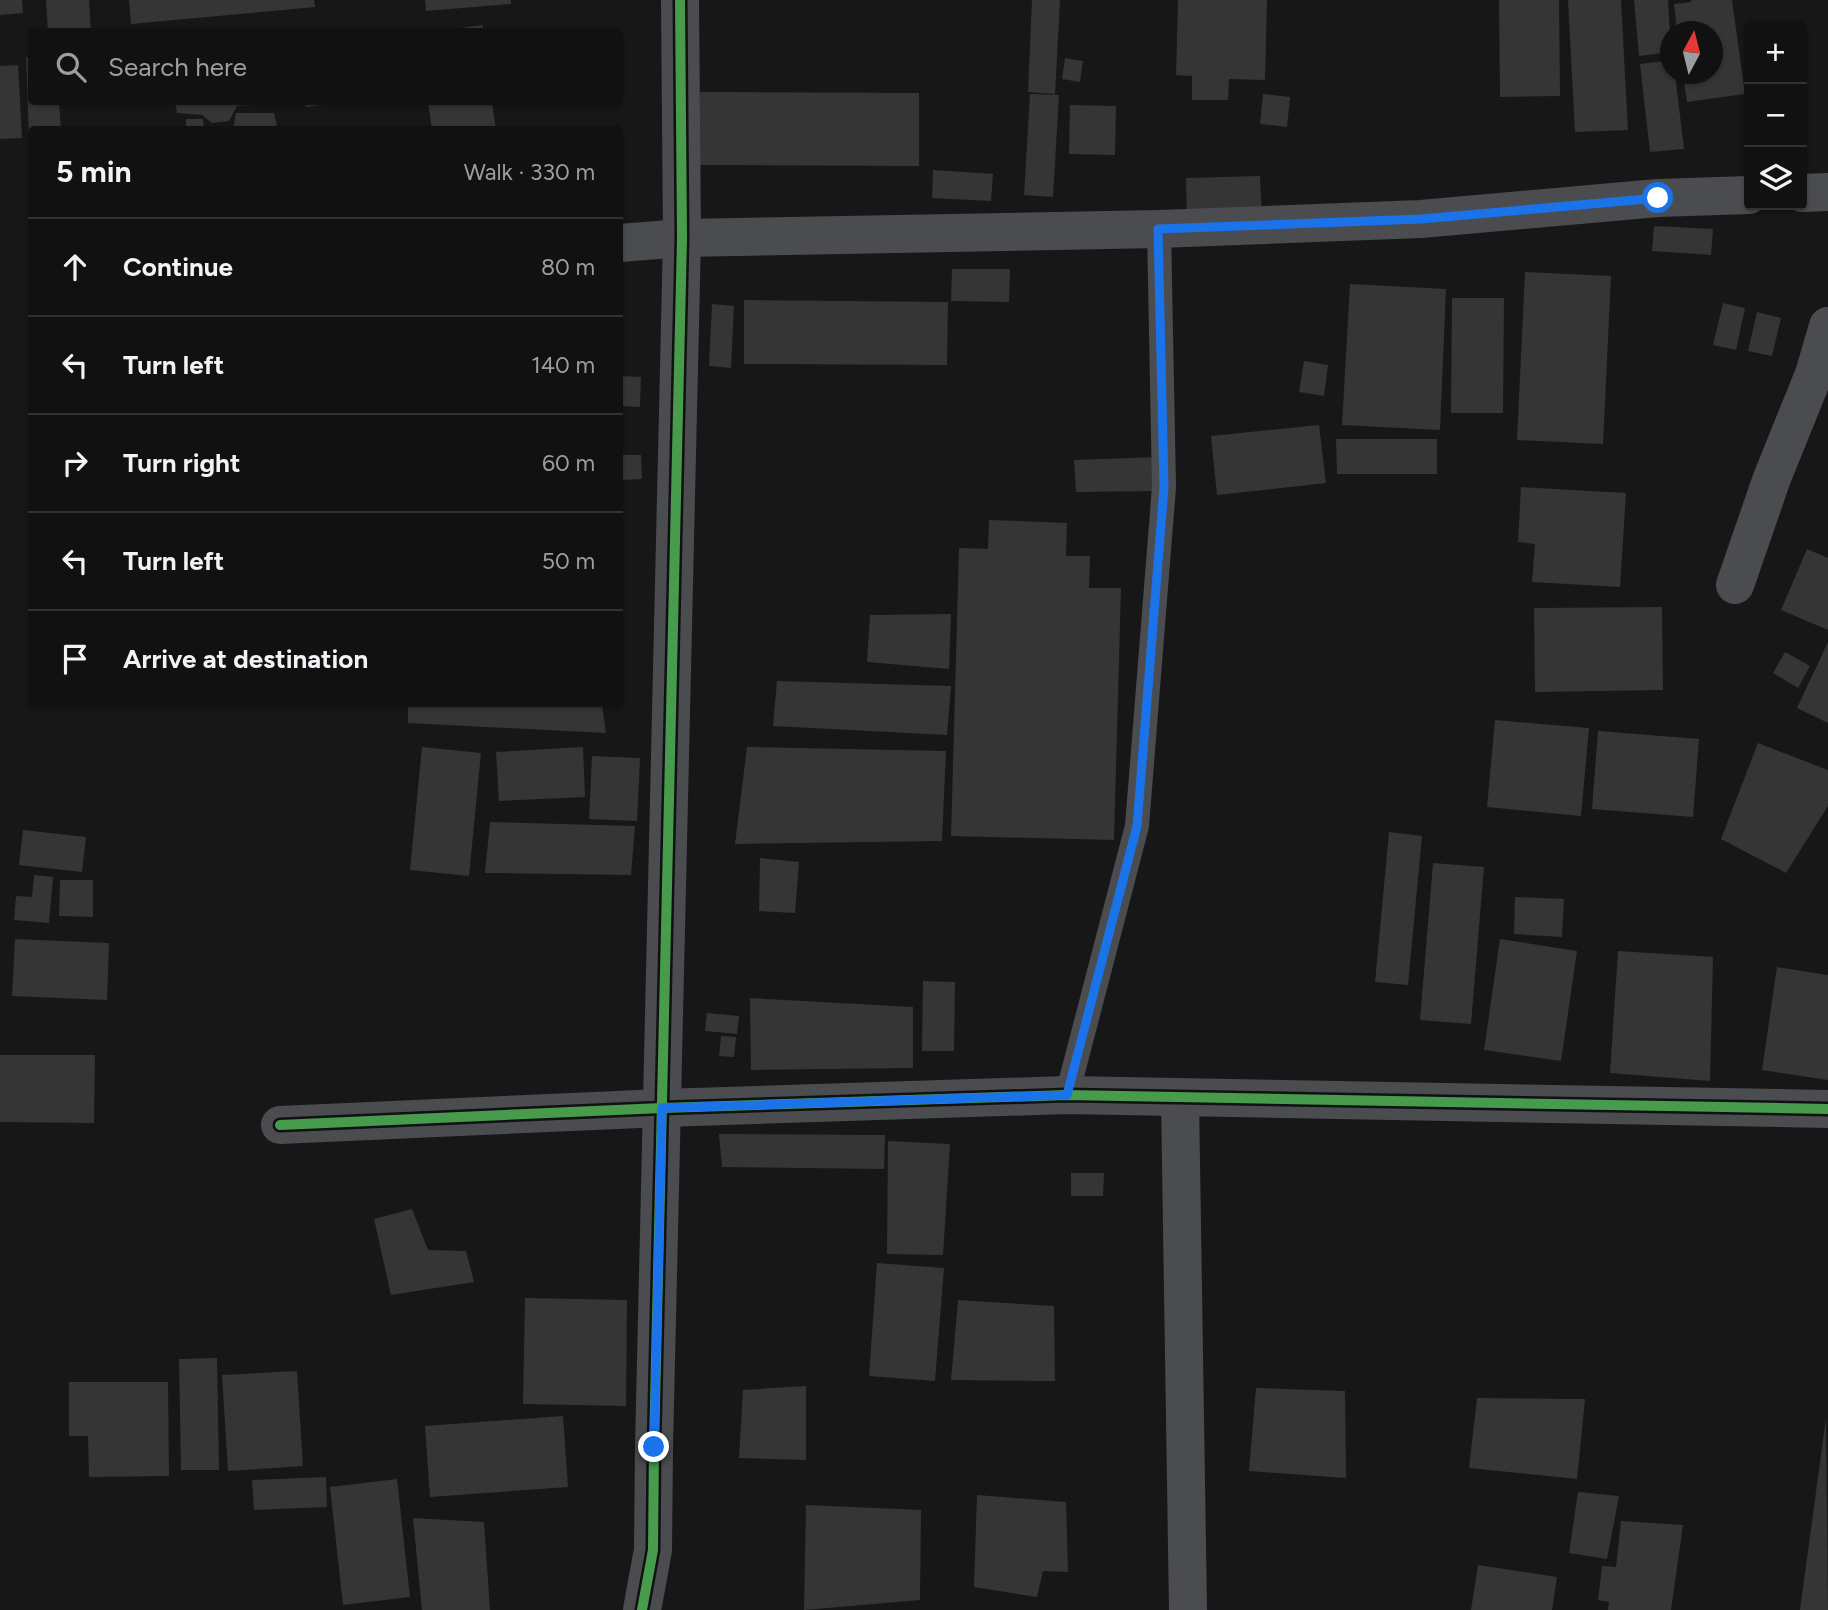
<!DOCTYPE html>
<meta charset="utf-8">
<style>
:root{--surface:#111;--page:#1e1f1f;--text:#f1f3f6;--muted:#9c9d9f;--line:#303131}
body{margin:0;font-family:Figtree,sans-serif;background:var(--page);color:var(--text)}
.controls{position:absolute;right:21px;top:21px;display:grid;overflow:hidden;border-radius:7px;box-shadow:0 2px 5px #0004}
.controls button{width:63px;height:63px;display:grid;place-items:center;padding:0;border:0;border-bottom:2px solid var(--line);background:var(--surface);color:var(--text);font:35px sans-serif}
.compass{position:absolute;left:1660px;top:21px;width:63px;height:63px;border-radius:50%;background:var(--surface);box-shadow:0 2px 5px #0004;rotate:7deg}
.stop{position:absolute;width:21px;height:21px;margin:-16px;border:5px solid #1a73e8;border-radius:50%;background:#fff}
.stop.end{background:#1a73e8;border-color:#fff;box-shadow:0 2px 7px #0008}
.list{margin:0;padding:0;list-style:none}
h2{display:flex;justify-content:space-between;align-items:center;height:91px;margin:0;padding:0 28px;font-size:30px}
h2 small{font-size:23px;font-weight:400;color:var(--muted)}
.list li{display:grid;grid-template-columns:46px 1fr auto;gap:21px;align-items:center;box-sizing:border-box;height:98px;padding:0 28px;border-top:2px solid var(--line)}
.list b{display:block;font-size:26px;white-space:nowrap}
.list em{font-size:23px;font-style:normal;color:var(--muted)}
.icon{flex:none;width:38px;height:38px;fill:none;stroke:currentColor;stroke-width:2;stroke-linecap:round;stroke-linejoin:round}
.map{position:relative;flex:none;width:1828px;height:1610px;overflow:hidden}
.search{position:absolute;background:var(--surface);box-shadow:0 2px 5px #0004;left:28px;top:28px;width:595px;height:77px;display:flex;align-items:center;gap:18px;box-sizing:border-box;padding:0 24px;border-radius:7px;color:var(--muted);font-size:26px}
.panel{position:absolute;background:var(--surface);box-shadow:0 2px 5px #0004;left:28px;top:126px;width:595px;height:581px;border-radius:7px}
.map>svg:first-child{display:block}
</style>
<div class="map">
<svg width="1828" height="1610" viewBox="0 0 1828 1610">
<rect width="100%" height="100%" fill="#171717"/>
<g fill="#353536">
<polygon points="0,0 22,0 23,13 0,15"/>
<polygon points="46,0 89,0 91,32 48,32"/>
<polygon points="129,0 314,0 315,7 131,24"/>
<polygon points="425,0 511,0 511,4 426,11"/>
<polygon points="1032,0 1060,0 1055,94 1028,92"/>
<polygon points="1178,0 1267,0 1265,80 1229,79 1228,100 1192,100 1192,76 1176,75"/>
<polygon points="1499,0 1559,0 1560,96 1500,97"/>
<polygon points="1568,0 1621,0 1628,130 1575,132"/>
<polygon points="1634,0 1668,0 1671,52 1639,56"/>
<polygon points="1691,0 1732,0 1745,94 1687,102 1683,74 1713,74 1713,32 1677,32 1674,4 1691,2"/>
<polygon points="483,25 483,32 445,32 445,30"/>
<polygon points="1745,43 1749,43 1749,86 1747,86"/>
<polygon points="26,57 32,57 32,102 59,102 61,130 32,130 32,138 29,138"/>
<polygon points="1065,58 1083,61 1080,82 1062,79"/>
<polygon points="1671,60 1671,74 1675,74 1684,149 1650,152 1640,64"/>
<polygon points="18,65 22,138 0,139 0,66"/>
<polygon points="1802,76 1804,76 1806,154 1802,154"/>
<polygon points="700,92 919,93 919,166 700,165"/>
<polygon points="1030,94 1059,95 1053,197 1024,195"/>
<polygon points="1263,94 1290,97 1287,127 1260,124"/>
<polygon points="175,102 273,102 273,104 237,106 229,121 212,123 202,115 177,113"/>
<polygon points="305,102 339,102 339,103 306,107"/>
<polygon points="428,102 492,102 496,130 432,130"/>
<polygon points="1070,105 1116,106 1115,155 1069,154"/>
<polygon points="236,113 274,113 278,130 233,130"/>
<polygon points="186,119 203,119 204,130 186,130"/>
<polygon points="933,170 993,174 991,201 932,198"/>
<polygon points="1260,176 1262,221 1187,224 1186,178"/>
<polygon points="1654,226 1713,229 1711,255 1652,251"/>
<polygon points="952,269 1010,269 1009,302 951,301"/>
<polygon points="1525,272 1611,276 1603,444 1517,440"/>
<polygon points="1350,284 1446,289 1440,430 1342,425"/>
<polygon points="1452,298 1504,298 1503,413 1451,413"/>
<polygon points="744,300 948,302 947,365 744,364"/>
<polygon points="1723,303 1745,308 1736,350 1713,345"/>
<polygon points="712,304 734,306 731,368 709,366"/>
<polygon points="1757,312 1781,318 1772,356 1748,351"/>
<polygon points="1304,361 1328,365 1324,396 1299,392"/>
<polygon points="620,376 641,377 640,407 620,406"/>
<polygon points="1319,425 1326,483 1217,495 1211,436"/>
<polygon points="1336,439 1437,439 1437,474 1337,474"/>
<polygon points="620,455 641,455 642,479 620,480"/>
<polygon points="1159,457 1159,491 1076,492 1074,460"/>
<polygon points="1521,487 1626,493 1620,587 1532,582 1535,544 1518,542"/>
<polygon points="989,520 1067,523 1066,556 1090,556 1089,588 1121,588 1114,840 951,836 959,548 988,549"/>
<polygon points="1807,549 1828,558 1828,630 1781,610"/>
<polygon points="1662,607 1663,690 1535,692 1534,608"/>
<polygon points="951,614 949,669 867,662 870,615"/>
<polygon points="1828,642 1828,723 1797,708"/>
<polygon points="1785,652 1810,666 1798,688 1773,673"/>
<polygon points="777,681 951,686 947,735 773,726"/>
<polygon points="408,704 602,704 606,733 408,723"/>
<polygon points="1495,720 1589,728 1581,816 1487,807"/>
<polygon points="1598,731 1699,739 1693,817 1592,809"/>
<polygon points="1758,743 1828,770 1828,806 1786,873 1721,839"/>
<polygon points="422,747 481,753 469,876 410,870"/>
<polygon points="583,747 585,797 499,801 496,752"/>
<polygon points="747,747 946,751 942,841 735,844"/>
<polygon points="592,756 640,758 637,821 589,819"/>
<polygon points="490,822 635,826 631,875 485,873"/>
<polygon points="23,830 86,837 82,872 19,865"/>
<polygon points="1389,832 1422,836 1408,985 1375,982"/>
<polygon points="760,858 799,862 795,913 759,911"/>
<polygon points="1433,863 1484,867 1471,1024 1420,1020"/>
<polygon points="34,875 53,877 49,923 14,920 16,896 32,897"/>
<polygon points="60,880 93,880 93,917 59,916"/>
<polygon points="1515,897 1564,899 1562,937 1514,934"/>
<polygon points="15,939 109,943 107,1000 12,996"/>
<polygon points="1500,939 1577,951 1561,1061 1484,1050"/>
<polygon points="1618,951 1713,957 1710,1081 1610,1073"/>
<polygon points="1777,967 1828,975 1828,1080 1762,1070"/>
<polygon points="923,981 955,982 954,1051 922,1051"/>
<polygon points="750,998 913,1007 913,1068 751,1070"/>
<polygon points="707,1013 739,1016 737,1034 705,1031"/>
<polygon points="721,1036 736,1037 734,1057 719,1056"/>
<polygon points="0,1055 95,1055 94,1123 0,1122"/>
<polygon points="719,1134 885,1135 884,1169 722,1167"/>
<polygon points="888,1141 950,1144 943,1255 887,1254"/>
<polygon points="1071,1173 1104,1173 1103,1196 1071,1196"/>
<polygon points="412,1209 428,1250 466,1251 474,1282 391,1295 374,1219"/>
<polygon points="877,1263 944,1268 935,1381 869,1376"/>
<polygon points="525,1298 627,1300 626,1406 523,1404"/>
<polygon points="958,1300 1054,1306 1055,1381 951,1380"/>
<polygon points="217,1358 219,1470 181,1470 179,1359"/>
<polygon points="297,1371 303,1466 228,1471 222,1375"/>
<polygon points="69,1382 168,1382 169,1476 89,1477 88,1436 69,1436"/>
<polygon points="806,1386 806,1460 739,1458 743,1390"/>
<polygon points="1256,1388 1345,1391 1346,1478 1249,1471"/>
<polygon points="1477,1398 1585,1399 1577,1479 1469,1468"/>
<polygon points="563,1416 568,1487 430,1497 425,1426"/>
<polygon points="1826,1418 1828,1610 1800,1610"/>
<polygon points="326,1477 327,1507 254,1510 252,1480"/>
<polygon points="397,1479 410,1597 343,1605 330,1487"/>
<polygon points="1578,1492 1619,1496 1607,1559 1569,1553"/>
<polygon points="977,1495 1066,1502 1068,1572 1043,1571 1037,1597 974,1587"/>
<polygon points="806,1505 921,1510 920,1600 804,1610"/>
<polygon points="413,1518 484,1522 490,1610 422,1610"/>
<polygon points="1621,1521 1683,1525 1671,1610 1608,1610 1609,1602 1598,1600 1602,1566 1616,1567"/>
<polygon points="1478,1565 1557,1577 1552,1610 1471,1610"/>
</g>
<g fill="none" stroke-linecap="round" stroke-linejoin="round">
<polyline stroke="#4b4c50" stroke-width="24" points="1067,1095 1137,826 1164,487 1159,229"/>
<g stroke="#4b4c50" stroke-width="38">
<polyline points="1802,193 1828,192"/>
<polyline points="620,243 682,238 1159,229 1421,219 1658,198 1749,195"/>
<polyline points="1735,585 1772,478 1814,374 1828,326"/>
<polyline points="1180,1098 1188,1610"/>
<polyline points="280,1125 662,1108 1067,1095 1828,1109"/>
<polyline points="642,1610 653,1550 654,1447 682,238 680,0"/>
</g>
<defs>
<g id="cycleway">
<polyline points="280,1125 662,1108 1067,1095 1828,1109"/>
<polyline points="642,1610 653,1550 654,1447 682,238 680,0"/>
</g>
</defs>
<use href="#cycleway" stroke="#111113" stroke-width="15"/>
<use href="#cycleway" stroke="#469c4c" stroke-width="10"/>
</g>
<g fill="none" stroke-linecap="round" stroke-linejoin="round">
<polyline stroke="#1a73e8" stroke-width="9" points="654,1447 662,1108 1067,1095 1137,826 1164,487 1158,229 1421,219 1658,198"/>
</g>
</svg>
<div class="controls">
<button>+</button>
<button>−</button>
<button><svg class="icon" aria-label="layers" viewBox="0 0 24 24"><path d="M12 4l9 5-9 5-9-5zM3 14l9 5 9-5"/></svg></button>
</div>
<svg class="compass" viewBox="-18 -18 36 36"><path d="M0-13l5 13h-10z" fill="#e53935"/><path d="M0 13l5-13h-10z" fill="#9c9d9f"/></svg>
<div class="stop" style="left:1658px;top:198px"></div>
<div class="stop end" style="left:654px;top:1447px"></div>
<div class="search"><svg class="icon" aria-label="search" viewBox="0 0 24 24"><circle cx="10" cy="10" r="6"/><path d="M15 15l6 6"/></svg>Search here</div>
<section class="panel">
<h2>5 min<small>Walk · 330 m</small></h2>
<ul class="list">
<li><svg class="icon" aria-label="ahead" viewBox="0 0 24 24"><path d="M12 20V5M6 11l6-6 6 6"/></svg><div><b>Continue</b></div><em>80 m</em></li>
<li><svg class="icon" aria-label="left" viewBox="0 0 24 24"><path d="M17 20v-9H6M10 6l-5 5 5 5"/></svg><div><b>Turn left</b></div><em>140 m</em></li>
<li><svg class="icon" aria-label="right" viewBox="0 0 24 24"><path d="M7 20v-9h11M14 6l5 5-5 5"/></svg><div><b>Turn right</b></div><em>60 m</em></li>
<li><svg class="icon" aria-label="left" viewBox="0 0 24 24"><path d="M17 20v-9H6M10 6l-5 5 5 5"/></svg><div><b>Turn left</b></div><em>50 m</em></li>
<li><svg class="icon" aria-label="arrive" viewBox="0 0 24 24"><path d="M6 21V4h12l-3 4 3 4H6"/></svg><div><b>Arrive at destination</b></div></li>
</ul>
</section>
</div>
